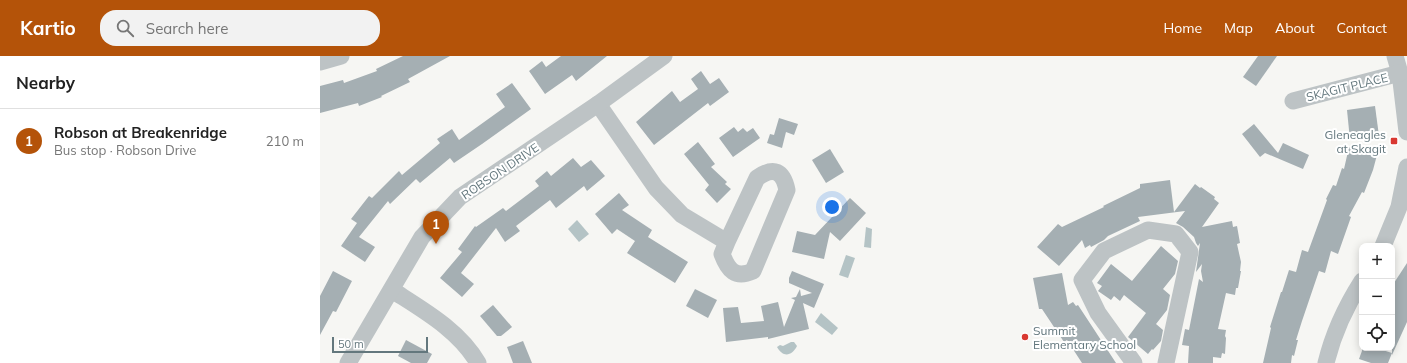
<!DOCTYPE html>
<meta charset="utf-8">
<style>
:root{--surface:#fff;--page:#f2f2f2;--text:#222;--muted:#767676;--line:#e0e0e0;--accent:#b45309}
body{margin:0;font-family:Mulish,sans-serif;background:var(--page);color:var(--text)}
.controls{position:absolute;right:12px;bottom:12px;display:grid;overflow:hidden;border-radius:8px;box-shadow:0 2px 10px #0003}
.controls button{width:36px;height:36px;display:grid;place-items:center;padding:0;border:0;border-bottom:1px solid var(--line);background:var(--surface);color:var(--text);font:20px sans-serif}
.scale{position:absolute;left:12px;bottom:10px;width:96px;box-sizing:border-box;padding-left:4px;border:2px solid #63777d;border-top:0;font-size:11px;line-height:14px;white-space:nowrap;color:#63777d;-webkit-text-stroke:3px #fff;paint-order:stroke}
.you{position:absolute;left:512px;top:151px;width:14px;height:14px;margin:-10px;border:3px solid #fff;border-radius:50%;background:#1a73e8;box-shadow:0 0 0 6px #1a73e833}
.badge{display:grid;place-items:center;width:26px;height:26px;border-radius:50%;background:var(--accent);color:#fff;font-size:13px;font-weight:700}
.pin{position:absolute;translate:-50% -33px;filter:drop-shadow(0 1px 2px #0008)}
.pin::after{content:'';position:absolute;top:21px;width:14px;height:12px;background:inherit;clip-path:polygon(0 0,100% 0,50% 100%)}
.list{margin:0;padding:0;list-style:none}
h2{display:flex;justify-content:space-between;align-items:center;height:52px;margin:0;padding:0 16px;font-size:17px}
h2 small{font-size:13px;font-weight:400;color:var(--muted)}
.list li{display:grid;grid-template-columns:26px 1fr auto;gap:12px;align-items:center;box-sizing:border-box;height:64px;padding:0 16px;border-top:1px solid var(--line)}
.list b{display:block;font-size:15px;white-space:nowrap}
.list p{margin:0;font-size:13px;white-space:nowrap;color:var(--muted)}
.list em{font-size:13px;font-style:normal;color:var(--muted)}
.icon{flex:none;width:22px;height:22px;fill:none;stroke:currentColor;stroke-width:2;stroke-linecap:round;stroke-linejoin:round}
.map{position:relative;flex:none;width:1087px;height:307px;overflow:hidden}
header{display:flex;align-items:center;gap:24px;box-sizing:border-box;height:56px;padding:0 20px;background:var(--accent);color:#fff}
header strong{font-size:19px}
nav{display:flex;gap:22px;margin-inline-start:auto;font-size:14px}
.search{width:280px;height:36px;background:var(--page);display:flex;align-items:center;gap:10px;box-sizing:border-box;padding:0 14px;border-radius:16px;color:var(--muted);font-size:15px}
main{display:flex}
aside{flex:1;background:var(--surface)}
.map>svg:first-child{display:block}
</style>
<header>
<strong>Kartio</strong>
<div class="search"><svg class="icon" aria-label="search" viewBox="0 0 24 24"><circle cx="10" cy="10" r="6"/><path d="M15 15l6 6"/></svg>Search here</div>
<nav><a>Home</a><a>Map</a><a>About</a><a>Contact</a></nav>
</header>
<main>
<aside>
<h2>Nearby<small></small></h2>
<ul class="list">
<li><span class="badge">1</span><div><b>Robson at Breakenridge</b><p>Bus stop · Robson Drive</p></div><em>210 m</em></li>
</ul>
</aside>
<div class="map">
<svg width="1087" height="307" viewBox="0 0 1087 307">
<rect width="100%" height="100%" fill="#f6f6f3"/>
<g fill="#b4c3c5">
<polygon points="257,164 269,178 259,186 248,173"/>
<polygon points="546,171 552,173 551,192 544,191"/>
<polygon points="526,199 535,202 528,222 519,219"/>
<polygon points="501,257 518,272 512,279 495,266"/>
<path d="M471,286h3l3,4c-5,10 -14,12 -20,1l3,-2 3,1z"/>
</g>
<g fill="#a5afb3">
<polygon points="83,0 130,0 88,23 90,26 61,40 62,41 39,50 38,47 0,57 0,30 23,24 24,27 57,15 56,13"/>
<polygon points="241,0 287,0 256,25 252,19 225,38 209,15 222,5 226,11"/>
<polygon points="938,0 957,0 936,30 923,21"/>
<polygon points="381,15 390,28 399,22 409,36 390,50 388,47 334,89 316,66 352,35 360,46 378,33 371,23"/>
<polygon points="192,27 211,53 162,88 134,107 130,102 100,127 96,123 70,148 68,145 39,181 55,191 45,206 21,190 37,167 31,163 49,140 52,142 79,115 82,119 120,87 117,83 132,73 139,84 185,51 176,38"/>
<polygon points="1055,50 1059,80 1030,84 1027,54"/>
<polygon points="459,62 478,68 474,79 466,76 462,92 447,87 450,78 454,79"/>
<polygon points="934,68 958,97 963,87 989,99 983,113 945,97 940,101 922,78"/>
<polygon points="414,71 418,76 423,72 427,76 433,72 440,82 413,101 399,82"/>
<polygon points="378,86 395,108 391,111 407,126 405,128 411,133 397,147 385,134 389,129 364,98"/>
<polygon points="1029,91 1057,99 1053,114 1044,137 1042,136 1029,160 1031,161 1018,198 1011,195 1005,217 999,215 982,265 976,284 978,284 974,300 972,299 971,307 943,307 951,272 950,271 961,236 962,236 969,214 976,216 982,194 988,196 1007,144 1006,143 1013,129 1016,130 1022,112 1024,113"/>
<polygon points="510,93 524,116 506,127 492,104"/>
<polygon points="253,102 261,111 271,104 285,120 267,135 264,130 236,152 230,144 196,170 200,175 185,186 176,172 141,217 154,228 142,241 120,222 142,196 138,193 155,170 156,171 183,152 186,155 219,130 215,125 227,115 231,120"/>
<polygon points="850,124 854,156 875,128 880,132 881,131 895,141 894,143 899,147 882,171 912,165 913,171 917,170 920,187 917,188 921,206 920,215 921,215 918,232 916,232 915,239 906,237 898,273 906,274 905,280 906,282 905,298 902,297 901,302 893,301 893,307 868,307 869,290 862,289 865,273 869,274 879,223 883,226 881,215 882,208 876,216 880,187 878,190 876,187 874,181 863,171 856,167 865,155 818,161 820,165 788,180 784,184 771,191 770,189 765,192 762,184 739,210 717,191 738,168 742,171 784,151 783,150 820,132 820,128"/>
<polygon points="299,137 309,149 302,154 332,174 328,181 368,206 355,227 307,197 315,185 297,173 292,178 275,158"/>
<polygon points="530,142 546,157 520,185 510,176 504,203 472,196 477,175 495,179"/>
<polygon points="841,190 858,205 855,218 843,233 850,239 847,254 836,268 843,274 841,285 833,294 832,293 828,298 808,281 826,257 804,239 800,245 794,240 791,244 778,235 782,230 777,227 791,208 812,225"/>
<polygon points="1087,207 1087,266 1072,299 1072,230"/>
<polygon points="13,215 32,225 16,256 13,255 0,279 0,240"/>
<polygon points="472,215 504,228 494,252 483,247 489,273 448,283 448,281 406,286 403,252 418,251 421,267 444,265 441,250 458,246 464,271 475,244 471,242 476,241 480,233 481,240 492,237 469,227 469,222"/>
<polygon points="742,217 748,249 753,246 756,250 758,249 796,307 762,307 747,284 744,286 722,253 719,253 713,222"/>
<polygon points="375,233 397,244 388,262 366,250"/>
<polygon points="173,249 192,271 181,280 177,280 160,260"/>
<polygon points="86,284 112,298 107,307 91,307 78,300"/>
<polygon points="203,285 212,307 193,307 187,291"/>
<polygon points="1043,292 1056,292 1072,297 1068,307 1051,307 1039,303"/>
</g>
<g fill="none" stroke-linecap="round" stroke-linejoin="round">
<g stroke="#bdc3c5" stroke-width="17">
<polyline points="1075,0 1080,17 1087,76"/>
<polyline points="0,6 21,0"/>
<polyline points="973,45 1080,17"/>
<path d="M278,48l58,84 26,27 45,27 -5,12c6,16 13,25 31,17l34,-81c-4,-19 -13,-24 -30,-12l-30,64"/>
<polyline points="1063,190 1079,151 1087,111"/>
<path d="M72,234c31,20 67,40 86,73"/>
<polyline points="28,307 102,181 140,141 278,48 344,0"/>
<polyline points="814,307 778,257 762,224 784,195 828,174 856,178 870,196 846,307"/>
<path d="M1006,307c7,-29 20,-57 36,-82"/>
</g>
</g>
<g fill="#d93831" stroke="#fff" stroke-width="1.5">
<rect x="1070" y="81" width="8" height="8" rx="2"/>
<circle cx="705" cy="281" r="4"/>
</g>
<g text-anchor="middle" dominant-baseline="central" stroke-width="4" stroke-linejoin="round" paint-order="stroke">
<g font-size="12" fill="#63777d" stroke="#fff">
<text transform="translate(1027 31) rotate(-14)">SKAGIT PLACE</text>
<text transform="translate(180 115) rotate(-34)">ROBSON DRIVE</text>
</g>
<g font-size="12" fill="#63777d" stroke="#fff" text-anchor="end">
<text x="1066" y="78">Gleneagles<tspan x="1066" dy="14">at Skagit</tspan></text>
<text x="713" y="274" text-anchor="start">Summit<tspan x="713" dy="14">Elementary School</tspan></text>
</g>
</g>
</svg>
<div class="controls">
<button>+</button>
<button>−</button>
<button><svg class="icon" aria-label="locate" viewBox="0 0 24 24"><circle cx="12" cy="12" r="6"/><path d="M12 2v4M12 18v4M2 12h4M18 12h4"/></svg></button>
</div>
<div class="scale">50 m</div>
<div class="you"></div>
<div class="pin badge" style="left:116px;top:188px">1</div>
</div>
</main>
